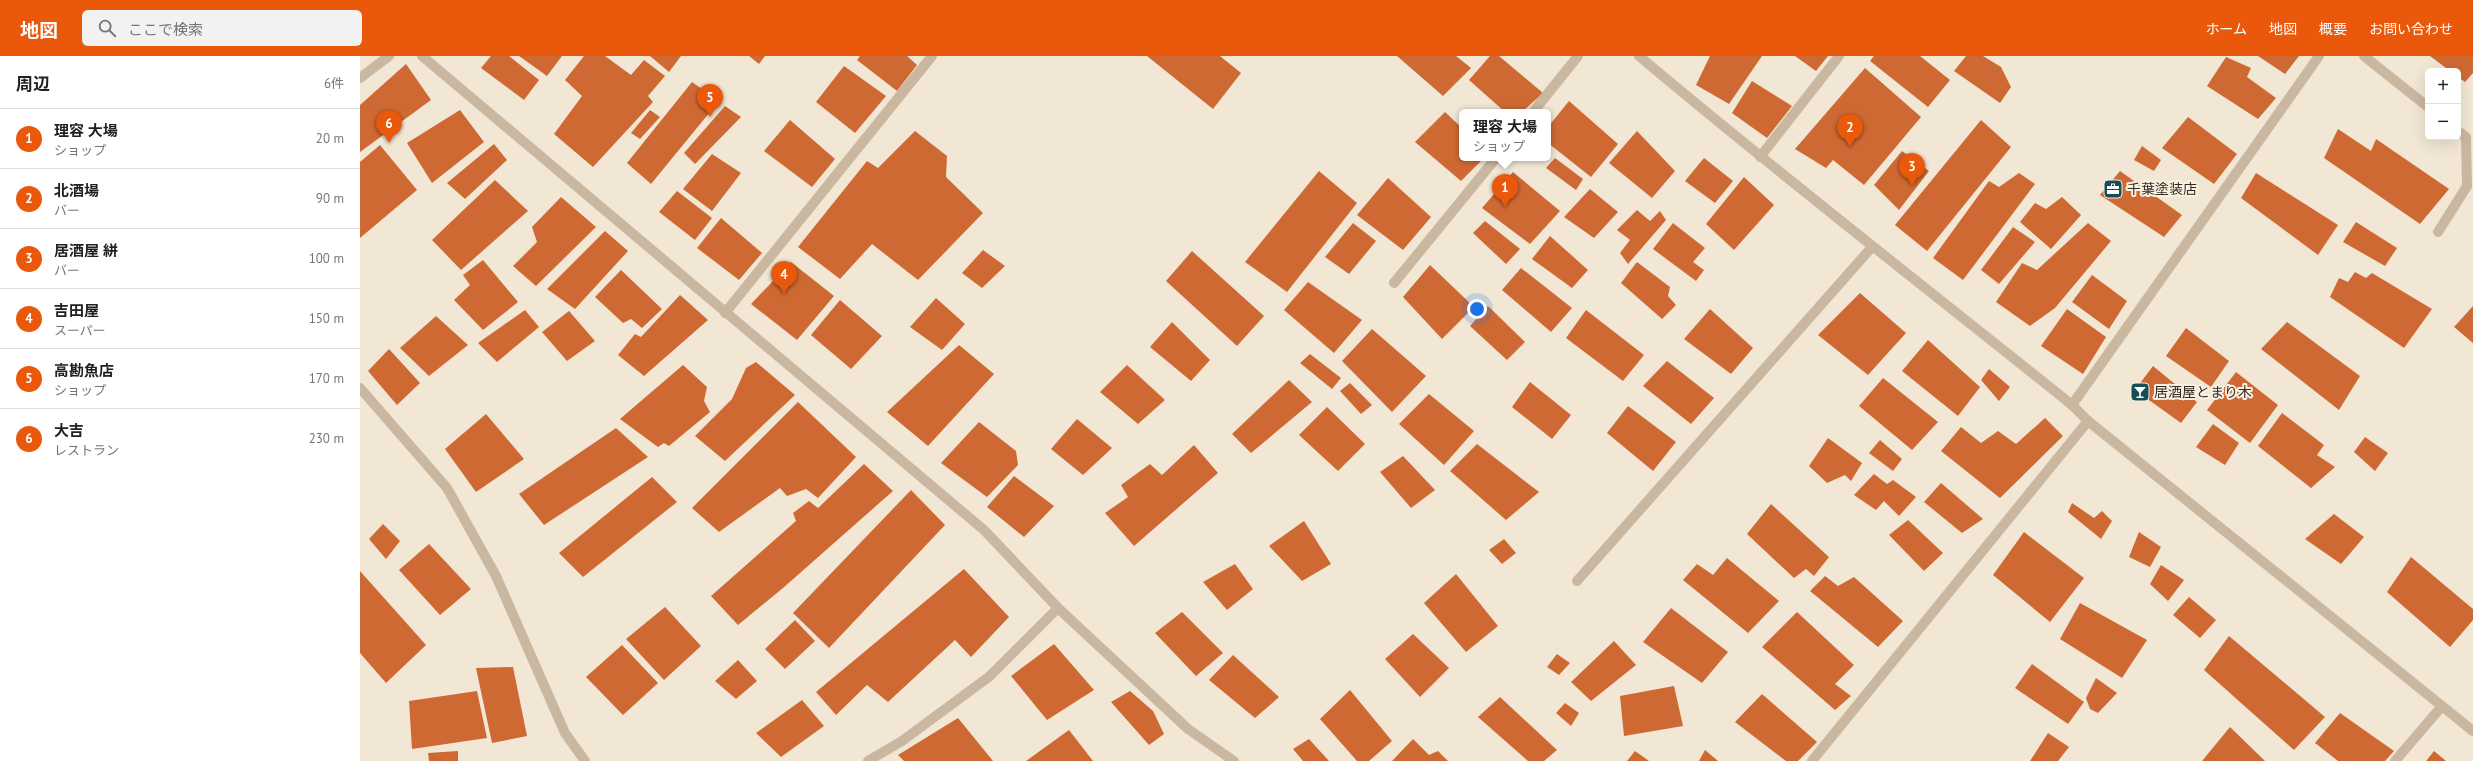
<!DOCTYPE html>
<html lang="ja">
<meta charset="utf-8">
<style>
:root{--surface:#fff;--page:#f2f2f2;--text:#202124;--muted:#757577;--line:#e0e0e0;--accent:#ea580c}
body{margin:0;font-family:"PT Sans","Noto Sans JP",sans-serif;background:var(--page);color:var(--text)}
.controls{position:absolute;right:12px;top:12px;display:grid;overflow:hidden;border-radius:6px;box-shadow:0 4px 16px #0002}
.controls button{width:36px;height:36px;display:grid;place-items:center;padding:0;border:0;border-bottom:1px solid var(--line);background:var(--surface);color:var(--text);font:20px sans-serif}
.you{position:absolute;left:1117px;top:253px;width:14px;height:14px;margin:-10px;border:3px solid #fff;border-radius:50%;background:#1a73e8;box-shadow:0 0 0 6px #1a73e833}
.badge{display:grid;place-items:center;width:26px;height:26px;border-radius:50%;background:var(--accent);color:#fff;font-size:13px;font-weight:700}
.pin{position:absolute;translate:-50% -33px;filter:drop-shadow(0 1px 2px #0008)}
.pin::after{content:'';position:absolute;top:21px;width:14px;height:12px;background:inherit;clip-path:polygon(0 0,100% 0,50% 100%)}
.popup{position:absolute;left:1099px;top:53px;width:92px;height:52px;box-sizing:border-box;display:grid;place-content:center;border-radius:6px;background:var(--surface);filter:drop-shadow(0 1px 3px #0005);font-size:13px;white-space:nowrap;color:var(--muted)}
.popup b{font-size:15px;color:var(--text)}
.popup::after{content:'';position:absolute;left:50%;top:100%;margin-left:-8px;border:8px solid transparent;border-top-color:var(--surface)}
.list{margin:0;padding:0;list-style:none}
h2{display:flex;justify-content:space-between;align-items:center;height:52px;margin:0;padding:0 16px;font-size:17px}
h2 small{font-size:13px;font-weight:400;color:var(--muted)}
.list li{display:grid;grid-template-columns:26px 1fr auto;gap:12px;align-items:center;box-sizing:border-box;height:60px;padding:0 16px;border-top:1px solid var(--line)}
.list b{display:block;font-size:15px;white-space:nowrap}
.list p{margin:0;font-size:13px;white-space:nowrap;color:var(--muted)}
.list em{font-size:13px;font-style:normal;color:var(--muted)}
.icon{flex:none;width:22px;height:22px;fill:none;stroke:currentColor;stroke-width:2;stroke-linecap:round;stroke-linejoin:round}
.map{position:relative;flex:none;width:2113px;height:705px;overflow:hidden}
header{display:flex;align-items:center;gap:24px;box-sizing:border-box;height:56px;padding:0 20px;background:var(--accent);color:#fff}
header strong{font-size:19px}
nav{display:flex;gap:22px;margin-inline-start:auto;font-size:14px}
.search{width:280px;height:36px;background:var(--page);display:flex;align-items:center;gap:10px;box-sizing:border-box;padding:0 14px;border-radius:6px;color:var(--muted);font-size:15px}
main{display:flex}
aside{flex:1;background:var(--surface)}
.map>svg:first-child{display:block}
</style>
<header>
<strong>地図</strong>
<div class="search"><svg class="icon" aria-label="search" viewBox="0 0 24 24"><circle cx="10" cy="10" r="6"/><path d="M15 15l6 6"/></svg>ここで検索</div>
<nav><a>ホーム</a><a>地図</a><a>概要</a><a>お問い合わせ</a></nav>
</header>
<main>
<aside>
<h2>周辺<small>6件</small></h2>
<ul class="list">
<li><span class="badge">1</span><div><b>理容 大場</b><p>ショップ</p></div><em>20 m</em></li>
<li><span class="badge">2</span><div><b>北酒場</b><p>バー</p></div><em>90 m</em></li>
<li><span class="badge">3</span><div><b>居酒屋 絣</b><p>バー</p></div><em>100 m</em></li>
<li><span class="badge">4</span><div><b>吉田屋</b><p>スーパー</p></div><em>150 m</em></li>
<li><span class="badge">5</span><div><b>高勘魚店</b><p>ショップ</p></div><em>170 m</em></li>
<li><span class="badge">6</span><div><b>大吉</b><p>レストラン</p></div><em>230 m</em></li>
</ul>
</aside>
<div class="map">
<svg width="2113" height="705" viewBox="0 0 2113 705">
<rect width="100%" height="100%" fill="#f2e7d4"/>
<g fill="#cf6934">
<polygon points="131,0 149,0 179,24 164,44 121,12"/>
<polygon points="159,0 202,0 187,20"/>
<polygon points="224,0 245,0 271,19 284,4 305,20 288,40 293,46 233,111 194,78 222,40 205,24"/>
<polygon points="290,0 321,0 309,16"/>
<polygon points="389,0 405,0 399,8"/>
<polygon points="500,0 547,0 557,9 537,35 497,4"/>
<polygon points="787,0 860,0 881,17 853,53"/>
<polygon points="1037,0 1096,0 1111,12 1083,40"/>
<polygon points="1130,0 1139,0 1183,37 1162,56 1145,56 1109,24"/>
<polygon points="1350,0 1402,0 1369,48 1336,29"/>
<polygon points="1435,0 1468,0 1456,15"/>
<polygon points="1514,0 1560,0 1590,24 1568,51 1510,5"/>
<polygon points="1606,0 1623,0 1641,11 1651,31 1640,47 1594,15"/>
<polygon points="1898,0 1939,0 1925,18"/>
<polygon points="2070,0 2113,0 2113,17 2105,26 2098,21 2098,15 2090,15"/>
<polygon points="1866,1 1891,12 1887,21 1916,42 1898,63 1847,30"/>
<polygon points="46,8 71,44 0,96 0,49"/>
<polygon points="484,10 526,40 495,77 456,46"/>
<polygon points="1505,12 1561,61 1504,129 1473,104 1466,112 1435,93"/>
<polygon points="1392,25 1432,50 1407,82 1372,57"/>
<polygon points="332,26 359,45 291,128 267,107"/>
<polygon points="1209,45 1258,88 1231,121 1188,87 1188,71"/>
<polygon points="365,50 381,61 335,108 324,97"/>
<polygon points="100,54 124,86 72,127 47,87"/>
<polygon points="290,54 300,61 280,83 271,77"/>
<polygon points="1085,56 1102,72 1102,102 1124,102 1101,125 1055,86"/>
<polygon points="1828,61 1877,98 1854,128 1802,92"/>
<polygon points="430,64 475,103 452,131 404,95"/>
<polygon points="1621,64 1651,91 1567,195 1535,169"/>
<polygon points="1978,73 2011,95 2016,83 2089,133 2060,168 1964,102"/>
<polygon points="555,75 587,100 586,121 623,157 558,224 512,188 480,223 438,191 507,105 518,112"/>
<polygon points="1277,75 1315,115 1292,142 1249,107"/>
<polygon points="134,88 147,104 105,143 87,127"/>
<polygon points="20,89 57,134 0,182 0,106"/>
<polygon points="1782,90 1801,104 1794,115 1774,104"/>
<polygon points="1542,95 1569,115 1539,154 1514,129"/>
<polygon points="352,98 381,117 352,155 323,133"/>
<polygon points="1195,102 1223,123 1216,134 1186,112"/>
<polygon points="1344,102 1373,125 1355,147 1325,125"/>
<polygon points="959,115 997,147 927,236 885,206"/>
<polygon points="1760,115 1822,159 1804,181 1740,139"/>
<polygon points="1153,116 1200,155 1170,188 1122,152"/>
<polygon points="1659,117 1675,128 1603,224 1573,202 1629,125 1639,131"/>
<polygon points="1896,117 1978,169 1958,199 1881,142"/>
<polygon points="1384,121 1414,149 1374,194 1346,168"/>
<polygon points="1028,122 1071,161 1043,194 997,159"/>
<polygon points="135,124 168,155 101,214 72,184"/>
<polygon points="1230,133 1258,156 1234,182 1204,161"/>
<polygon points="317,135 352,162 335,184 299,156"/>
<polygon points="201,141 236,171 176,230 153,210 177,186 172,171"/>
<polygon points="1702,141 1721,159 1691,193 1660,166 1675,147 1686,153"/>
<polygon points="1277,154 1290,165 1300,155 1306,164 1268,208 1260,197 1270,184 1257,174"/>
<polygon points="361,162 402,197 379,224 337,192"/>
<polygon points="1125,165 1160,193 1146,208 1113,177"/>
<polygon points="1996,166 2037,192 2025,210 1983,186"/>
<polygon points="993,167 1016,185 989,218 965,201"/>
<polygon points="1313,167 1345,192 1333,206 1344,214 1336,225 1293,193"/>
<polygon points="1728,167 1751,185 1695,252 1670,270 1636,246 1662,207 1677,214"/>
<polygon points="1653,171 1675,186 1639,228 1621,214"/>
<polygon points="245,175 268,195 215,253 187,233"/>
<polygon points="1190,180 1228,214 1212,232 1172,203"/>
<polygon points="623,194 645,210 622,232 602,217"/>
<polygon points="832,195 904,260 877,290 806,225"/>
<polygon points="123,204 158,246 123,274 94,244 110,229 103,219"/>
<polygon points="431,206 474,240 437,284 391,248"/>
<polygon points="1277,206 1310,231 1308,240 1316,249 1302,263 1261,227"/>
<polygon points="1070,209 1114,251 1082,283 1043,241"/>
<polygon points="1161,212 1212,252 1191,276 1142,234"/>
<polygon points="261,214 302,253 282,272 271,263 263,267 235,241"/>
<polygon points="1995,216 2006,222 2012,217 2072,253 2044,292 1970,241 1979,222 1988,226"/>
<polygon points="1732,219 1767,245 1749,273 1712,246"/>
<polygon points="948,226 1002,264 974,297 924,254"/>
<polygon points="1500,237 1546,277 1508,319 1458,279"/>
<polygon points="320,239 348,264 284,320 258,299 275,278 281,281"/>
<polygon points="576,242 605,268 582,294 550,271"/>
<polygon points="480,244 522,280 491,313 451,279"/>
<polygon points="1128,250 1165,286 1147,304 1110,270"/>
<polygon points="2113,250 2113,287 2094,271"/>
<polygon points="1350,253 1393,292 1371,318 1324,283"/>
<polygon points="1707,253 1746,281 1723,318 1681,290"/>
<polygon points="165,254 179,271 137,306 118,287"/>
<polygon points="1226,254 1284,299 1263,325 1206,282"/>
<polygon points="209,255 235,285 207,305 182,276"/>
<polygon points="76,260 108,289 69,320 40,292"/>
<polygon points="812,266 850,304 831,325 790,291"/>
<polygon points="1927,266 2000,320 1979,354 1901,293"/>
<polygon points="1826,272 1869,305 1851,331 1806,300"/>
<polygon points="1012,273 1066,320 1032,356 982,305"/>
<polygon points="1568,284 1620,331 1598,360 1542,315"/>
<polygon points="599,289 634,318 568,390 527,356"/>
<polygon points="29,293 60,327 37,349 8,315"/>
<polygon points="950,298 981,322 972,333 940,307"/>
<polygon points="1307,305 1354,342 1331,368 1283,330"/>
<polygon points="396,306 435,339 365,405 335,380 372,343 386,312"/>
<polygon points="323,309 347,331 344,345 350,356 309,390 304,387 298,391 260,363"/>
<polygon points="767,309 805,344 778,368 740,336"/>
<polygon points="1793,310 1837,346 1821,367 1775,334"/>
<polygon points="1629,313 1650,331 1639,345 1621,324"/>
<polygon points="1876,316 1918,349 1890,387 1847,354"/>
<polygon points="1523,322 1578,366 1552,394 1499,350"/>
<polygon points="929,324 952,346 891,397 872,378"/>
<polygon points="1170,326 1211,359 1192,383 1152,351"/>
<polygon points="990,327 1012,349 1001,358 980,335"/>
<polygon points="1069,338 1114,375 1084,409 1039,368"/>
<polygon points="438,346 496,401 458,442 446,433 427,440 420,432 359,476 332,452"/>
<polygon points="1268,350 1316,386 1293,415 1247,377"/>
<polygon points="967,351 1005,388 978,415 939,379"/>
<polygon points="1922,357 1964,389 1957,399 1975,411 1951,432 1898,390"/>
<polygon points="126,358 164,403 116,436 85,393"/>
<polygon points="1685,362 1703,380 1640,442 1581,395 1601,371 1621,387 1638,375 1656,388"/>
<polygon points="717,363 752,392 723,419 691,393"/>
<polygon points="619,366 656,395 658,409 627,441 581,407"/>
<polygon points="1853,368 1879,387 1865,409 1836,391"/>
<polygon points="256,372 288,401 184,469 159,438"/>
<polygon points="2005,381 2028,397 2015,415 1994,396"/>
<polygon points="1468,382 1502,407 1491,425 1485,419 1467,427 1449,410"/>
<polygon points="1520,384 1542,403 1533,415 1509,397"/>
<polygon points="1117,388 1179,436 1146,464 1090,415"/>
<polygon points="834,389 858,417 774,490 745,457 768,441 761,429 790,408 802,419"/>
<polygon points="1043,400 1075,434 1051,452 1020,416"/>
<polygon points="504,408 533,435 423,532 378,569 351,540 436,465 433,457 449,445 458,452"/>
<polygon points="1514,418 1527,428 1533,424 1556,441 1539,460 1524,445 1516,454 1494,439"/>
<polygon points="654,420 694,450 664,481 627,451"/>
<polygon points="292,421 317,446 223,521 199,497"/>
<polygon points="1581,427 1623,463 1602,477 1564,446"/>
<polygon points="551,434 585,469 469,592 433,557"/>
<polygon points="1712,447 1734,462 1742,455 1752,465 1741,483 1708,456"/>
<polygon points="1411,448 1469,501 1454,520 1446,513 1434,522 1387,478"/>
<polygon points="1974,458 2004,481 1981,508 1945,483"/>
<polygon points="1548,464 1583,497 1564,515 1529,479"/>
<polygon points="944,465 971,508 942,525 909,490"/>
<polygon points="23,468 40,485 26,503 9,483"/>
<polygon points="1664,476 1724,522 1690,566 1633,519"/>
<polygon points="1779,476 1801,491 1790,511 1769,501"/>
<polygon points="1144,483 1156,497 1142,508 1129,494"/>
<polygon points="69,488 111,533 80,559 39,514"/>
<polygon points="2051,501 2113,553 2113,564 2090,591 2027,536"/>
<polygon points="1367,502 1419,545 1388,577 1323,524 1337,508 1353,519"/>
<polygon points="875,508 893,533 867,554 843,526"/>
<polygon points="1801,509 1824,524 1808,545 1790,528"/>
<polygon points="604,513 649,561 611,601 595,584 528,646 507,629 476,659 456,636"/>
<polygon points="0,515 66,589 26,627 0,597"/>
<polygon points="1096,518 1138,570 1106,596 1064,547"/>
<polygon points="1465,520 1478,530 1494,521 1543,565 1518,591 1450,535"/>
<polygon points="1829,541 1856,564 1840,582 1813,559"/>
<polygon points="1720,547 1787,584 1762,622 1700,583"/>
<polygon points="305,551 341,590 304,624 266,583"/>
<polygon points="1311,552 1368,596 1342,627 1283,586"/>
<polygon points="822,556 863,597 836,620 795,577"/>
<polygon points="1437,556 1494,609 1475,628 1491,640 1475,654 1402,591"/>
<polygon points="435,564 455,585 425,613 405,593"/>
<polygon points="1053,578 1089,612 1060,641 1025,603"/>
<polygon points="1869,580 1965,661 1934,694 1844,614"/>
<polygon points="1254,585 1276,609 1231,645 1211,626"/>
<polygon points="694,588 734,634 687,664 651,620"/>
<polygon points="262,589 298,627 263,659 226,621"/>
<polygon points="1197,598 1210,607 1199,619 1187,611"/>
<polygon points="873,599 919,641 895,662 849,624"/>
<polygon points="378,604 397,625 376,643 355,625"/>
<polygon points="1672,608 1724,646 1708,668 1655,632"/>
<polygon points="153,611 167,680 132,687 116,612"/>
<polygon points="1736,622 1757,637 1738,657 1730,653 1726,642"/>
<polygon points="1314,630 1323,670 1264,680 1260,640"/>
<polygon points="990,634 1032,685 1009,705 997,705 960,663"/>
<polygon points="117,635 127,682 52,693 49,645"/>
<polygon points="770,635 793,655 804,678 789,689 751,646"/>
<polygon points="1402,638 1457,686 1438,705 1426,705 1375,666"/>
<polygon points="1140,641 1197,694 1184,705 1168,705 1118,661"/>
<polygon points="442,644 464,670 421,701 396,677"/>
<polygon points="1205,647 1219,657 1211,670 1196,657"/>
<polygon points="1980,657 2034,695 2025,705 1978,705 1955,687"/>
<polygon points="598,662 633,705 544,705 538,699"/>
<polygon points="1870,671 1905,705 1842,705"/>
<polygon points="709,674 733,705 666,705"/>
<polygon points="1688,677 1709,691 1698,705 1670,705"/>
<polygon points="949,683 969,705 943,705 933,693"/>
<polygon points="1053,683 1069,699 1078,695 1088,705 1032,705"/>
<polygon points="1345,694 1358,705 1339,705"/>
<polygon points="98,695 98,705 69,705 68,697"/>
<polygon points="1275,695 1289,705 1267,705"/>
<polygon points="2074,695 2086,705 2066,705"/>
</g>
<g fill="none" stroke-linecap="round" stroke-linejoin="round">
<g stroke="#cab7a0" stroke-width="10">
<polyline points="62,0 624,474 698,552 828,673 874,705"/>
<path d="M1279,0c142,120 289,233 433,349l16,16 385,310"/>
<polyline points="2004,0 2068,51"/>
<polyline points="0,22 29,0"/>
<polyline points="1173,56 1218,0"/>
<polyline points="1400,101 1479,0"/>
<polyline points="2078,176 2107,130 2106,81 2098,75"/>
<polyline points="1034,227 1136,102"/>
<polyline points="365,257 572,0"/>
<polyline points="0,332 87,432 136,520 205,677 225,705"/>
<polyline points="1712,349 1959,0"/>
<polyline points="1217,525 1512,191"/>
<polyline points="508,705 542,685 630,620 698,552"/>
<polyline points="1452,705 1728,365"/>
<polyline points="2035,705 2082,650"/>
</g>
</g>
<defs>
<symbol id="office-square" viewBox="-11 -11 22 22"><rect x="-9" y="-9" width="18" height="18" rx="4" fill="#174d57" stroke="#faf1e0"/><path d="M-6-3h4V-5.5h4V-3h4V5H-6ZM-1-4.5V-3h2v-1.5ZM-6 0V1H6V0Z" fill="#fff"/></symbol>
<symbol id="bar-square" viewBox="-11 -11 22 22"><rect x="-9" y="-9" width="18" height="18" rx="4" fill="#174d57" stroke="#faf1e0"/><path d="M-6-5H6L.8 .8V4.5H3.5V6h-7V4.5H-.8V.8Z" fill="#fff"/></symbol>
</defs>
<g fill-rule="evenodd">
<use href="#office-square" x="1742" y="122" width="22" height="22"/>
<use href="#bar-square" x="1769" y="325" width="22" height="22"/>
</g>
<g text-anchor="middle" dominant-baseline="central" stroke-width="4" stroke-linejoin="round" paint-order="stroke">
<g font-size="14" fill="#332a24" stroke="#faf1e0" text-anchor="start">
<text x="1767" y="133">千葉塗装店</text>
<text x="1794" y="336">居酒屋とまり木</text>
</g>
</g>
</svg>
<div class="controls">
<button>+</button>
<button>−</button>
</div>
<div class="you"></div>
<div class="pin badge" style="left:1145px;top:151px">1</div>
<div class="popup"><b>理容 大場</b>ショップ</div>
<div class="pin badge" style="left:1490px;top:91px">2</div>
<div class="pin badge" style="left:1552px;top:130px">3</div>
<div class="pin badge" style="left:424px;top:238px">4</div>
<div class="pin badge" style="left:350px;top:61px">5</div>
<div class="pin badge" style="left:29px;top:87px">6</div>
</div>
</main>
